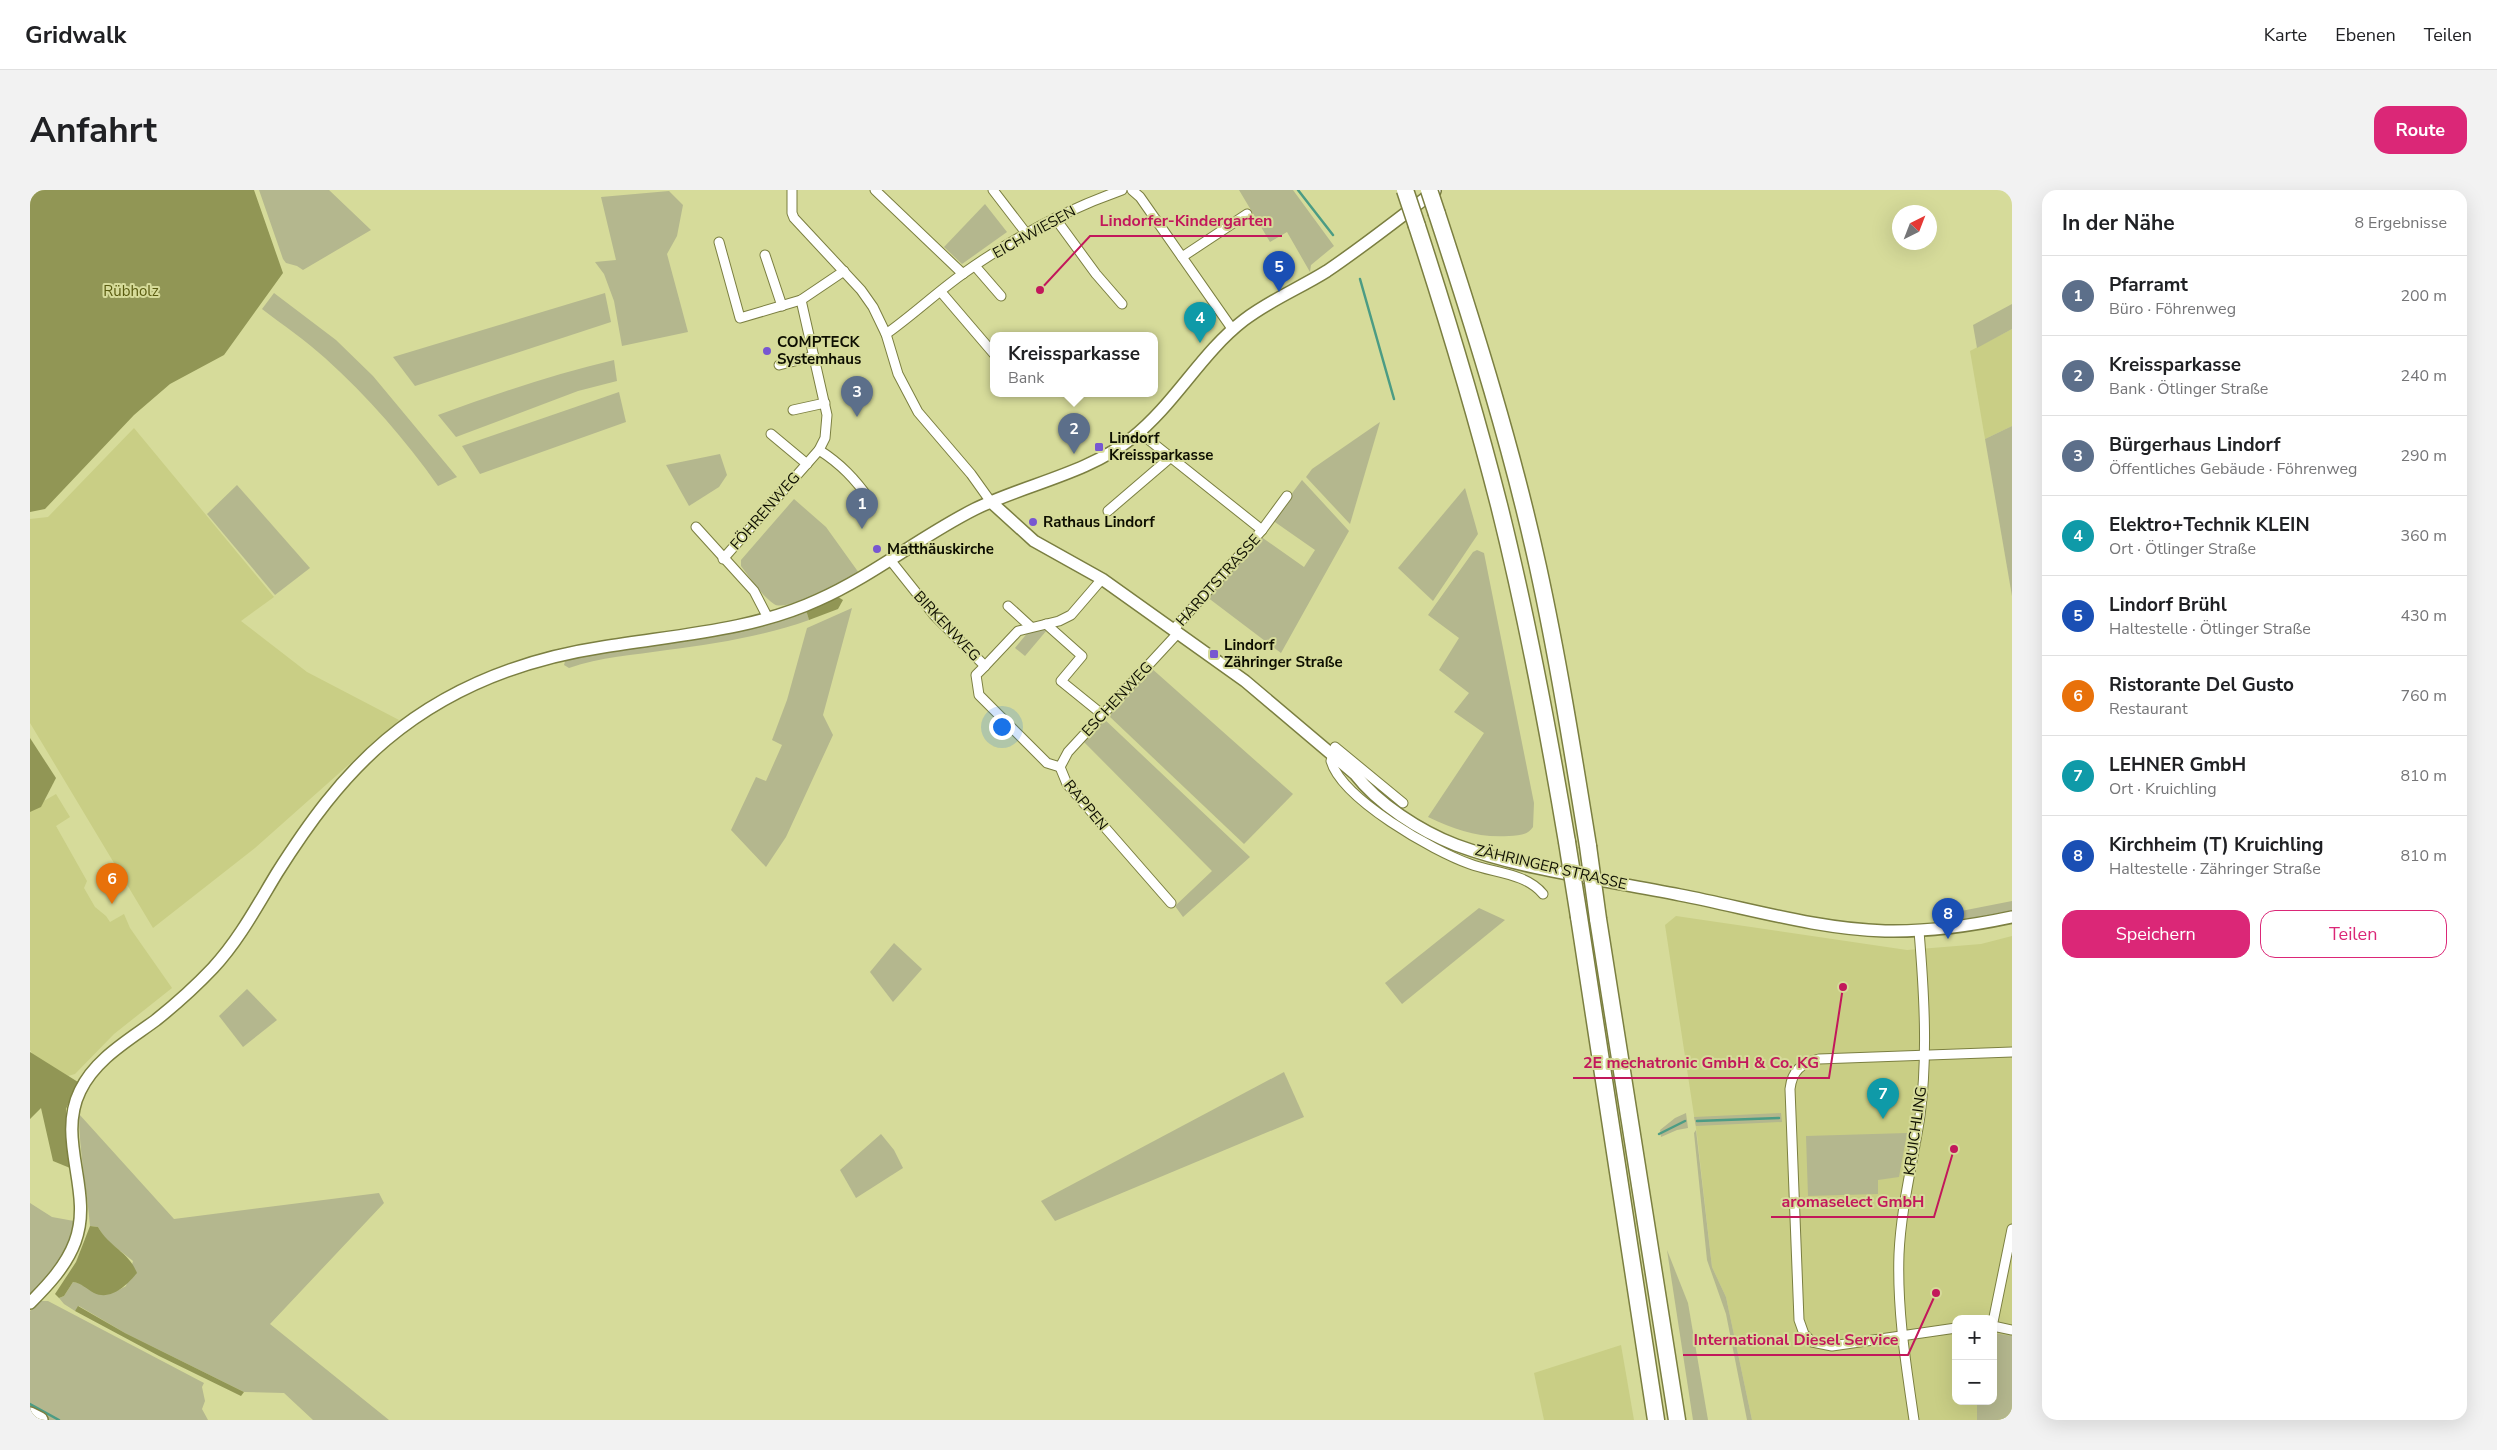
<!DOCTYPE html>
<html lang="de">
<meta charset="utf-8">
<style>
:root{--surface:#fff;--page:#f2f2f2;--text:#202124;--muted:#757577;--line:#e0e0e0;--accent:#db2777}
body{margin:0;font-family:"Nunito Sans",sans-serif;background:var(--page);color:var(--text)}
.controls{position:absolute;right:15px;bottom:15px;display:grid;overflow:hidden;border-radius:10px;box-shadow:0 5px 20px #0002}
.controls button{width:45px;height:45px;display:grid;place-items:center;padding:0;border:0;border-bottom:1px solid var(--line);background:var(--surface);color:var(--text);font:25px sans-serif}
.compass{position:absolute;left:1862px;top:15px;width:45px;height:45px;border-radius:50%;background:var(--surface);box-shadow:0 5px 20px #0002;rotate:42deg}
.you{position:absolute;left:971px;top:536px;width:18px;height:18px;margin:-12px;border:4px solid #fff;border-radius:50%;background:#1a73e8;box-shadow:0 0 0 8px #1a73e833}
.badge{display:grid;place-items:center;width:32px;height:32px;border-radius:50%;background:var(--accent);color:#fff;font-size:16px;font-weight:700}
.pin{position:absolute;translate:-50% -41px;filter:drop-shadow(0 1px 2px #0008)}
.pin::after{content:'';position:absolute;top:26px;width:18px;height:15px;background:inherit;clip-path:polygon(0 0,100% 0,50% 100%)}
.popup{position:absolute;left:960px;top:142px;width:168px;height:65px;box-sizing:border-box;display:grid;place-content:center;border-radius:10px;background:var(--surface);filter:drop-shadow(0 1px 4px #0005);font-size:16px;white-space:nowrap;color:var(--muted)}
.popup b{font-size:19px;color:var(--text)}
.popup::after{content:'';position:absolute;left:50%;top:100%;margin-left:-10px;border:10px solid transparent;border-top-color:var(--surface)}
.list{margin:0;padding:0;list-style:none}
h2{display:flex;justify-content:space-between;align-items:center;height:65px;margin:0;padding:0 20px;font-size:21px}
h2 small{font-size:16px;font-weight:400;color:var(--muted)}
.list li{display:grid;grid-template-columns:32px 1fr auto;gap:15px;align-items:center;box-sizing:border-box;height:80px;padding:0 20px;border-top:1px solid var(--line)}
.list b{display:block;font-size:19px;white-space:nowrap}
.list p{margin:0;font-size:16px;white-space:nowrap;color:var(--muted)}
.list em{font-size:16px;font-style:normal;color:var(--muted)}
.actions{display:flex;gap:10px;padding:15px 20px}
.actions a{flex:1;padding:11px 0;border:1px solid var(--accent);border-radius:15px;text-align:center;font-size:18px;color:var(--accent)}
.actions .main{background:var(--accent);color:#fff}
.map{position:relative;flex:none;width:1982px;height:1230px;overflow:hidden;border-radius:15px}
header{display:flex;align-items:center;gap:30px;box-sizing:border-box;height:70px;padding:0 25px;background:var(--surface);border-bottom:1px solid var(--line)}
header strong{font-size:24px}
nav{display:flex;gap:28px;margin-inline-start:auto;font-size:18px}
.intro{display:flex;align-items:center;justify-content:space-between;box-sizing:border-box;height:120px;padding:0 30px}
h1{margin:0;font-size:35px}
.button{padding:12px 22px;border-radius:15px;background:var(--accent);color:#fff;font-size:18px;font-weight:700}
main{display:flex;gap:30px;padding:0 30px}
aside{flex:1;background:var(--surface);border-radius:15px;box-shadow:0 5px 20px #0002}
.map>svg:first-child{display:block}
</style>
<header>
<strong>Gridwalk</strong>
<nav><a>Karte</a><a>Ebenen</a><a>Teilen</a></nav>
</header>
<div class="intro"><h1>Anfahrt</h1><a class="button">Route</a></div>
<main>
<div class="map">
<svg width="1982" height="1230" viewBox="0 0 1982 1230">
<rect width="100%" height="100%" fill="#d6db9a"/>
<g fill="#c9ce85" fill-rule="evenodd">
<polygon points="1982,139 1982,236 1955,249 1940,161"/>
<polygon points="104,238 244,407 211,431 277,482 369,530 225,658 123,738 0,533 0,329 18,327"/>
<polygon points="26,604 40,627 26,636 57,691 54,698 65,717 76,726 80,732 94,724 100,738 142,798 84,844 45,884 38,886 3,865 0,860 0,619"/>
<path d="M1646,726l231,34 74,-6 31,-8v484h-260l-26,-123 -14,-30 -15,-132 -32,-210zM1926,1129h37v82h-37z"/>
<polygon points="1591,1155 1604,1230 1514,1230 1504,1183"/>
</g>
<g fill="#b4b78e">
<polygon points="229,0 299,0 341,40 273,80 267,76 256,73 253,69"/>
<polygon points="1209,0 1263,0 1304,56 1281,75 1280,82 1257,42 1240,52"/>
<polygon points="639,1 653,15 647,46 637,64 658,142 592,156 584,111 574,84 565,72 586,70 571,7"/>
<polygon points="955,14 977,42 932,74 914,57"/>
<path d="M244,103l62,47 37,36 84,101 -19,9c-33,-47 -70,-89 -113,-128 -20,-18 -42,-33 -63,-49z"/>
<polygon points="575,103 581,132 385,196 363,167"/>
<polygon points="1982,114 1982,139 1947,158 1943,135"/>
<path d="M584,170l3,21 -39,10 -122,46 -18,-22c58,-21 116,-41 176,-55z"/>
<polygon points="589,202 596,232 450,284 432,256"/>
<polygon points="1350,232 1320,334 1276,287 1282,279"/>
<polygon points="1982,236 1982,406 1955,249"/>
<polygon points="690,264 697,285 689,297 659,316 636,275"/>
<polygon points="1272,290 1319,341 1251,463 1177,407 1230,346 1274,377 1285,360 1242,330"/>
<polygon points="207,295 280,378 245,405 177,324"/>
<polygon points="1435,298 1448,344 1403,411 1368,378"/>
<path d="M764,309l32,28 33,46c-14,7 -73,40 -85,31 -13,-9 -24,-26 -33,-38v-6z"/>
<path d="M1447,360l7,3 50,250 -1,24c-6,9 -15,8 -24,9 -31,2 -53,-6 -81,-19l56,-84 -30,-21 15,-19 -30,-23 20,-32 -31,-23 45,-63z"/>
<polygon points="822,418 793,525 803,545 756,647 736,677 701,640 726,587 736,591 752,555 742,550 757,510 777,438"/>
<path d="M776,420l3,10c-45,16 -95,24 -142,30 -33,5 -67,7 -98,18l-5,-3 2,-7z"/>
<polygon points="1014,438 1017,440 995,466 985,458 999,441"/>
<polygon points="1120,477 1263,604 1214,654 1079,526 1079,522"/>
<polygon points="1073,528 1220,667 1153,727 1145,716 1182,681 1052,550"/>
<polygon points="1982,711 1982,721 1963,726 1922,730 1921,723"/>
<polygon points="1449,718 1475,730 1372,814 1355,793"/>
<polygon points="864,753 892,779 863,812 840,782"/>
<polygon points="217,799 247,830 213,857 189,826"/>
<polygon points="1254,882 1274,927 1025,1031 1011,1011"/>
<polygon points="1656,923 1658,938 1647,940 1631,947 1630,940 1645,928"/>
<polygon points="1751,923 1752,932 1666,936 1664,927"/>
<path d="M49,924l95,105 205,-26 5,10 -114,121 119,96h-76l-29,-27 -40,-1 -119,-59 -46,-27 -4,5 -11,-7 -5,-6 5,-2 9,-14c28,4 17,24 53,4l7,-25 -28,-22 -7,-12 -8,-1c-3,-37 -11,-74 -11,-112z"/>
<polygon points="1666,940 1682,1077 1696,1107 1722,1230 1717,1230 1696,1124 1677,1070 1664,943"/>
<polygon points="1877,943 1869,987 1848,990 1848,1004 1778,1006 1776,946"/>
<polygon points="851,944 864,960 873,978 826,1008 810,980"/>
<polygon points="0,1013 22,1027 44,1031 39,1054 20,1084 0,1106"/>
<polygon points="1637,1060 1658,1113 1678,1230 1663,1230"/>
<polygon points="10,1111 18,1111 174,1193 172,1197 175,1211 172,1219 178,1230 18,1230 0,1221 0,1121"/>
<polygon points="1963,1143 1982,1146 1982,1230 1947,1230 1947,1211 1963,1211"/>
</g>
<g fill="#919655">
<polygon points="0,0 224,0 253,83 194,165 140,194 104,225 15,319 0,322"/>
<polygon points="808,407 813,410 808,419 779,430 776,420"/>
<polygon points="0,548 26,588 11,617 0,622"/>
<polygon points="0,862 48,892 36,919 40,978 23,971 11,918 0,929"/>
<path d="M60,1036l8,1c11,20 31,25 39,46 -10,12 -26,28 -43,20 -7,-4 -13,-10 -21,-11l-9,14 -5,2 -4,-4 21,-32z"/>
<polygon points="48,1116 95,1143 214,1202 211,1206 129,1166 45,1121"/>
</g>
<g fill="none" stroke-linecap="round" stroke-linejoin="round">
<g stroke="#4c9c84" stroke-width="2.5">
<polyline points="1268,0 1303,45"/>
<polyline points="1330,89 1364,209"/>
<polyline points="1667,931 1749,928"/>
<polyline points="1629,944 1655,931"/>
<polyline points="0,1214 29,1230"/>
</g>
<defs>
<g id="minor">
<polyline points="762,0 762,23 764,28 831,100 843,117 856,144 868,184 888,222 941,284 961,312"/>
<polyline points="845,0 933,84"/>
<polyline points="963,0 996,43"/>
<polyline points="1102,0 1110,7 1203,140"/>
<polyline points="1025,28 1066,84 1092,114"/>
<polyline points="689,52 710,128 771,110 814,81"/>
<polyline points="735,65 752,116"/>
<polyline points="1152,67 1217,24"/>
<polyline points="945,76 971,106"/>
<polyline points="911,102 964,164"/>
<path d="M856,144c27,-19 51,-42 78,-61 49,-35 101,-63 158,-83"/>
<polyline points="749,175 784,166"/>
<polyline points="763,220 795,213"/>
<polyline points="1109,242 1232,340"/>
<polyline points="741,244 777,274"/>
<path d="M789,260c22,14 36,29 51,50"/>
<polyline points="1078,321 1141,267"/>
<polyline points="666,337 724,401 738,428"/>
<polyline points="693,369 789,260 795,248 797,225 771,110"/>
<polyline points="861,371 904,425 955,476 988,441 1029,431 1041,425 1072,389"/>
<polyline points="978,416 1001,437"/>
<polyline points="1016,434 1052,466 1031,491 1073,525"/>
<polyline points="1143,440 1232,340 1257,306"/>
<polyline points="955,476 946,485 949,505 1017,573 1030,577"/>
<path d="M1373,613l-68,-56 -4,14c11,38 102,90 139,103 24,9 56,9 73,30"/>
<polyline points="1141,713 1037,594 1030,577 1038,562 1148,443"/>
<polyline points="1963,1132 1982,1039"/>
<polyline points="1963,1136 1982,1140"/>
<path d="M1926,1138l-124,18 -20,-4 -8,-8 -5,-14 -9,-231c2,-18 11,-26 29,-30l193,-7"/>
<path d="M1884,1230c-8,-55 -17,-110 -15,-166 2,-46 14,-92 21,-138 8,-60 4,-125 -1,-185"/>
</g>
<g id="tertiary">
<path d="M961,312l43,39 68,38 143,102 110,93c23,30 65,57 101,71 71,26 150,35 224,50 68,13 136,34 205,36 43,1 85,-5 127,-14"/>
<path d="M0,1113c18,-18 36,-37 45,-61 19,-50 -19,-102 5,-151 15,-32 49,-51 76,-71 20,-16 39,-33 57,-52 26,-28 44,-62 64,-95 31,-49 64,-95 109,-133 62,-52 138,-81 217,-93 72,-12 148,-16 215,-47 56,-25 103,-64 157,-91 51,-25 112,-35 157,-71 43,-34 69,-85 112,-118 26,-20 56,-32 83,-49 37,-25 72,-53 108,-80"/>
</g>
<polyline id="primary" points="0,1225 10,1230"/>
<g id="motorway">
<path d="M1407,24c38,116 75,234 101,353 20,92 35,186 50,279"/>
<path d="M1387,36c30,92 58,185 82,279 28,112 49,224 68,337"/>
<polyline points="1549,727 1626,1230"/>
<polyline points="1568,729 1647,1230"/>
</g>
</defs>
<use href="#minor" stroke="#7b7f41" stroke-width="11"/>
<use href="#tertiary" stroke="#7b7f41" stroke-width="14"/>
<use href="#primary" stroke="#7b7f41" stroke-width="18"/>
<use href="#motorway" stroke="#7b7f41" stroke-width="19"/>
<use href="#minor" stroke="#fff" stroke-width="9"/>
<use href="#tertiary" stroke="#fff" stroke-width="11"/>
<use href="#primary" stroke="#fff" stroke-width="15"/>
<use href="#motorway" stroke="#fff" stroke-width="16"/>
<defs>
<g id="motorway-bridge">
<polyline points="1375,0 1387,36"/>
<polyline points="1399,0 1407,24"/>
<polyline points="1537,652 1549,727"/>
<polyline points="1558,656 1568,729"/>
</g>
</defs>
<use href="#motorway-bridge" stroke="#7b7f41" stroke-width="19" stroke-linecap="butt"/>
<use href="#motorway-bridge" stroke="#fff" stroke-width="16"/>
</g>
<g fill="#7757d1" stroke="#d6db9a" stroke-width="2">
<circle cx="737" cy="161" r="5"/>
<rect x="1064" y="252" width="10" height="10" rx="2.5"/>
<circle cx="1003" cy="332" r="5"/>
<circle cx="847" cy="359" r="5"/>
<rect x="1179" y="459" width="10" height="10" rx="2.5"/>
</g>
<g text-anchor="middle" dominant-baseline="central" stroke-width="4" stroke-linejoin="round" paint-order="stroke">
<g font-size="15" fill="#0d0e00" stroke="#d6db9a">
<text transform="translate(1004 42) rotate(-29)">EICHWIESEN</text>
<text transform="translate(735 321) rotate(-49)">FÖHRENWEG</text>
<text transform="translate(1188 390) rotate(-48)">HARDTSTRASSE</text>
<text transform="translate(917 436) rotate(47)">BIRKENWEG</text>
<text transform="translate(1087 509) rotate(-47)">ESCHENWEG</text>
<text transform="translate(1056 615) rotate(51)">RAPPEN</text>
<text transform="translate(1521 677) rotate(13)">ZÄHRINGER STRASSE</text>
<text transform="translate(1885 941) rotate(-82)">KRUICHLING</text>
</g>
<g font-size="15" fill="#5a5c10" stroke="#d6db9a">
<text x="101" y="101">Rübholz</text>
</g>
<g font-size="15" font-weight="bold" fill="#0d0e00" stroke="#d6db9a" text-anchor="start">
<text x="747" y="152">COMPTECK<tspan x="747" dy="17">Systemhaus</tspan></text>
<text x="1079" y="248">Lindorf<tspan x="1079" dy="17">Kreissparkasse</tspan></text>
<text x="1013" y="332">Rathaus Lindorf</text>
<text x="857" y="359">Matthäuskirche</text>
<text x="1194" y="455">Lindorf<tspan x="1194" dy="17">Zähringer Straße</tspan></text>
</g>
</g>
<path fill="none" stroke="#c2185b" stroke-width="2" d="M1010 100L1060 46H1252M1813 797L1799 888H1543M1924 959L1904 1027H1741M1906 1103L1878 1165H1653"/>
<g fill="#c2185b" stroke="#d6db9a" stroke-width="2">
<circle cx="1010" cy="100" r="5"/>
<circle cx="1813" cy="797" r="5"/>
<circle cx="1924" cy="959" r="5"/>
<circle cx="1906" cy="1103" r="5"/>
</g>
<g font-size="16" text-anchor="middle" font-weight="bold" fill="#c2185b" stroke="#d6db9a" stroke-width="4" stroke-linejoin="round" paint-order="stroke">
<text x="1156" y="36">Lindorfer-Kindergarten</text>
<text x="1671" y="878">2E mechatronic GmbH &amp; Co. KG</text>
<text x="1823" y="1017">aromaselect GmbH</text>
<text x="1766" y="1155">International Diesel Service</text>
</g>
</svg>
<div class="controls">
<button>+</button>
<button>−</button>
</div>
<svg class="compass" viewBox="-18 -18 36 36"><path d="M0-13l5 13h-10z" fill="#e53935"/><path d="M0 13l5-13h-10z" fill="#757577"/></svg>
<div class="you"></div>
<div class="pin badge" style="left:832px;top:339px;background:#5c6f8a">1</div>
<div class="pin badge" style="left:1044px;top:264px;background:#5c6f8a">2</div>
<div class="popup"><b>Kreissparkasse</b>Bank</div>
<div class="pin badge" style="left:827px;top:227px;background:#5c6f8a">3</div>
<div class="pin badge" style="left:1170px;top:153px;background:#0f9aa8">4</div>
<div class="pin badge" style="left:1249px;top:102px;background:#1a4fb4">5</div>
<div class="pin badge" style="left:82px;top:714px;background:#e8710a">6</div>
<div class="pin badge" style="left:1853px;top:929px;background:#0f9aa8">7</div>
<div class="pin badge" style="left:1918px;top:749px;background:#1a4fb4">8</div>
</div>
<aside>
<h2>In der Nähe<small>8 Ergebnisse</small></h2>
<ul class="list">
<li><span class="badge" style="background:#5c6f8a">1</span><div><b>Pfarramt</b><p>Büro · Föhrenweg</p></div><em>200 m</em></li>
<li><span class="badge" style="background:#5c6f8a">2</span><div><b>Kreissparkasse</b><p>Bank · Ötlinger Straße</p></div><em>240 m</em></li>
<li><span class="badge" style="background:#5c6f8a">3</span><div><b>Bürgerhaus Lindorf</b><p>Öffentliches Gebäude · Föhrenweg</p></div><em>290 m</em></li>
<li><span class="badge" style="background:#0f9aa8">4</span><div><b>Elektro+Technik KLEIN</b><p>Ort · Ötlinger Straße</p></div><em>360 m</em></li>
<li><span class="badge" style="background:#1a4fb4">5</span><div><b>Lindorf Brühl</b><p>Haltestelle · Ötlinger Straße</p></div><em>430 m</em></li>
<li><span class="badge" style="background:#e8710a">6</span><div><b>Ristorante Del Gusto</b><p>Restaurant</p></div><em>760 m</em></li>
<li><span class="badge" style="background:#0f9aa8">7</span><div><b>LEHNER GmbH</b><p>Ort · Kruichling</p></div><em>810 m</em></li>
<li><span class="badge" style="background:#1a4fb4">8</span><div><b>Kirchheim (T) Kruichling</b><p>Haltestelle · Zähringer Straße</p></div><em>810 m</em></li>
</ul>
<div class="actions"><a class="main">Speichern</a><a>Teilen</a></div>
</aside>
</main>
